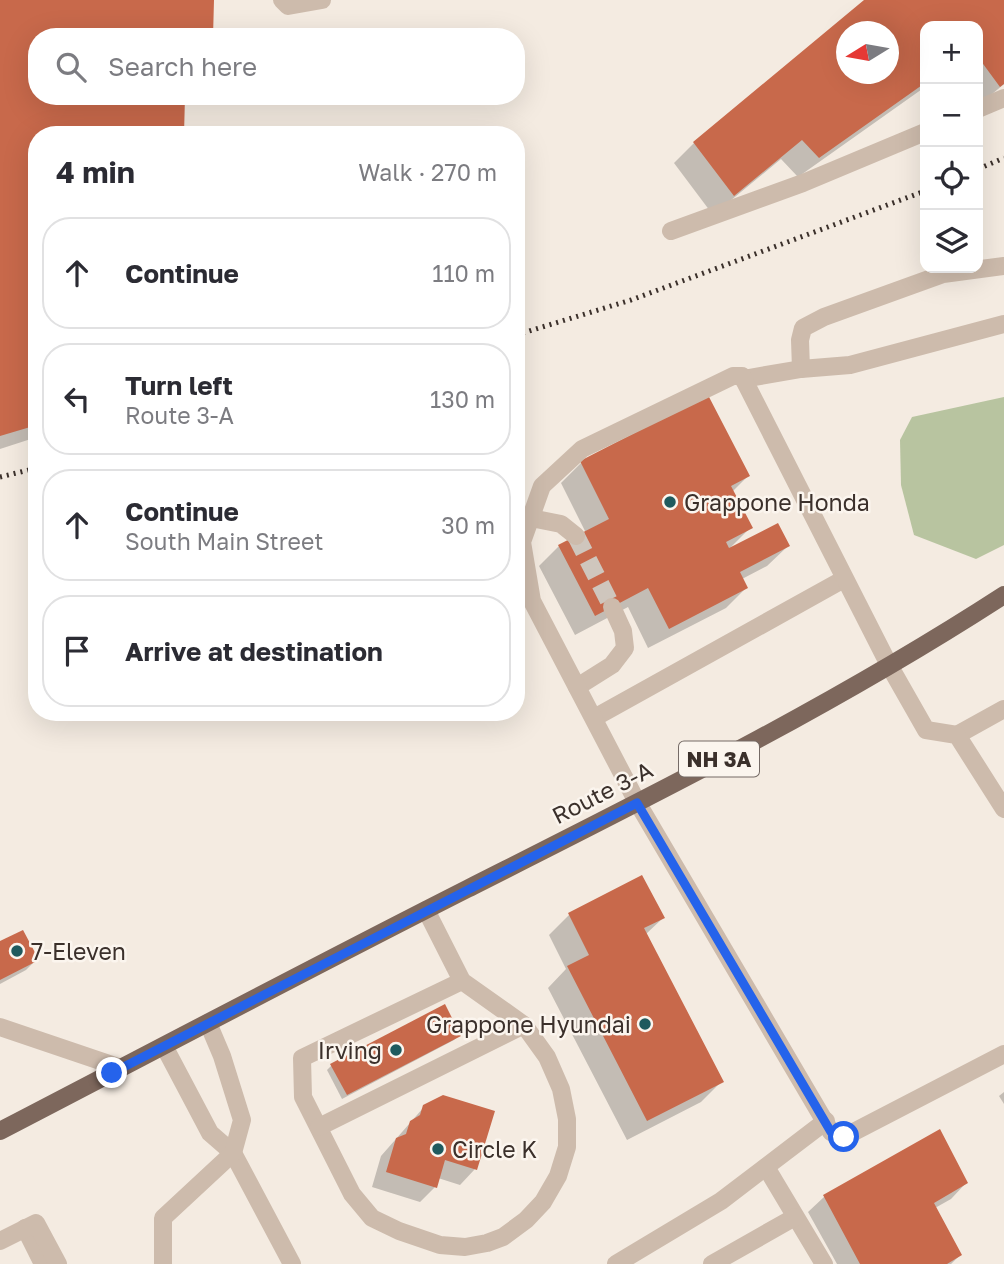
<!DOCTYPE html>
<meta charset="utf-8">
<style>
:root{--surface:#fff;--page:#f7f7f7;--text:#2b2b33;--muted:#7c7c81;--line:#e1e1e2}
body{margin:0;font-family:"Golos Text",sans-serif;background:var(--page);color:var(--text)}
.controls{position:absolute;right:21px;top:21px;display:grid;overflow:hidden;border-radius:14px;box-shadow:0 7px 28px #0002}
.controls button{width:63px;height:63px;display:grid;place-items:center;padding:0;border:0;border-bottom:2px solid var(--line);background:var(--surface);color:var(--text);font:35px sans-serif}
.compass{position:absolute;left:836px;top:21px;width:63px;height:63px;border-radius:50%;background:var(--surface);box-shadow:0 7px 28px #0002;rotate:259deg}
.stop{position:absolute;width:21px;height:21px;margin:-16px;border:5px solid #2563eb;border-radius:50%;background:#fff}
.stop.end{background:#2563eb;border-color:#fff;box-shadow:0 2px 7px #0008}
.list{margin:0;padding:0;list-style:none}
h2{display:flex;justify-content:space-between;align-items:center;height:91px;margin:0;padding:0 28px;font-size:30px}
h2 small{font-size:23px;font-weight:400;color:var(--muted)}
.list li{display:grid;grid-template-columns:46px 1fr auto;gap:21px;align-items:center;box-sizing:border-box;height:112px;margin:0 14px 14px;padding:0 14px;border:2px solid var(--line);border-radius:28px}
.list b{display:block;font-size:26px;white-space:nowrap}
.list p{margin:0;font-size:23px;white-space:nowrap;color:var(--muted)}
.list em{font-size:23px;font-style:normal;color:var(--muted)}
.icon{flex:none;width:38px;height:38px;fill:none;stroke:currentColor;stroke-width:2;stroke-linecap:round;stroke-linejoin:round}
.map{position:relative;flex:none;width:1004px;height:1264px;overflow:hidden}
.search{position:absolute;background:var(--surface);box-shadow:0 7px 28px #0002;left:28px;top:28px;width:497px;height:77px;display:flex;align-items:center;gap:18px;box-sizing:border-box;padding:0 24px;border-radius:28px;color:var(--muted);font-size:26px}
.panel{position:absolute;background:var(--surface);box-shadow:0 7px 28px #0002;left:28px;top:126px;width:497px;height:595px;border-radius:28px}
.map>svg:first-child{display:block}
</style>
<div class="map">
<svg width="1004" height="1264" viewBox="0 0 1004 1264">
<rect width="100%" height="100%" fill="#f4ebe1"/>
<polygon fill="#b8c4a0" points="1004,397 1004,545 976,559 914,535 901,485 900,440 912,417"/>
<g fill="#0003" fill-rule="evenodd">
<polygon points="0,0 212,0 37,37 37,96 192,96 37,135 37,437 0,449"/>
<path d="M867,0h137v84l-25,21 -1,-79h-53v61l-127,90 -17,-18 -68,56 -39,-52 20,-20zM846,32h42v42h-42z"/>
<polygon points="581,463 748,476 732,492 750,528 730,548 788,546 767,566 742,579 746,588 726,608 648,648 628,607 575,635 539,566 559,546 586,533 561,483"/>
<polygon points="641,877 663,918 646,934 722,1081 701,1102 627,1140 548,988 566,969 549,935 569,915"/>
<polygon points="0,943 36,960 26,970 0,984"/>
<polygon points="459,1035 454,1040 342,1099 327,1070 331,1066"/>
<polygon points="1004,1092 1004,1104 999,1096"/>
<polygon points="424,1107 475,1169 460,1185 438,1178 435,1187 420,1202 372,1187 381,1156"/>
<polygon points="939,1132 966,1183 951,1199 935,1208 960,1255 951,1264 837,1264 808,1212 824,1197"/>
</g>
<g fill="#c8694b" fill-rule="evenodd">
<polygon points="0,0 214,0 213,37 37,37 37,96 185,96 184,135 37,135 37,425 0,436"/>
<path d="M864,0h140v84l-4,3 -22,-30v-31h-53v57l-106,75 -17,-18 -68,56 -41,-54zM846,32h42v42h-42z"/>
<polygon points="708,395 750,476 731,486 753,528 726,542 729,548 778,523 790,546 740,572 748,588 669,629 648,588 595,616 558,545 609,519 580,461"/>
<polygon points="642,875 665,918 644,928 724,1082 647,1121 567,966 589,955 568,913"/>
<polygon points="23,930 39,960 0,980 0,941"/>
<polygon points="445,1004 461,1036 347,1095 330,1064"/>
<polygon points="443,1095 495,1111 477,1170 445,1160 437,1188 386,1172 396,1138 406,1134 410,1121 420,1115 423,1105"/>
<polygon points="940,1129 968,1183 934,1203 962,1255 947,1264 860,1264 823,1195"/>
</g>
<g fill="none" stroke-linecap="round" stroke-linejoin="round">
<polyline stroke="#cfc6bd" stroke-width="18" stroke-dasharray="18 9" stroke-linecap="butt" points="576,536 612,607"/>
<g stroke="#cdbbac" stroke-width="18">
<polyline points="282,0 288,6 322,0"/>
<polyline points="978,109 1004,98"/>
<polyline points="671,231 803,183 925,132"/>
<polyline points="801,369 800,340 803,328 824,317 943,274 1004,266"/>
<polyline points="743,379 801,369 850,365 1004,324"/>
<polyline points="531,518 561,524 576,536"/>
<polyline points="577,687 612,665 625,648 623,631 612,607"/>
<polyline points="594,718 844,579"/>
<polyline points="957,735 1004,709"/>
<polyline points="1004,809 957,735 926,730 889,665 742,376 733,376 582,449 542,486 522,542 532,601 637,802 831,1132 844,1137 1004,1054"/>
<polyline points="426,910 462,981 302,1058 303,1097 352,1194 372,1218 399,1231 440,1245 465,1247 487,1243 503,1237 526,1220 543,1202 558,1176 567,1147 567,1119 561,1089 547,1057 524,1025 462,981"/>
<polyline points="0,1027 121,1068"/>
<polyline points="164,1046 210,1133 233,1153 292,1264"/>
<polyline points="319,1127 524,1025"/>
<polyline points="766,1167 824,1264"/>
<polyline points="25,1228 43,1264"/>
<polyline points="0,1241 36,1223 58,1264"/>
<polyline points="163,1264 163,1218 233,1153 242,1120 222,1056 208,1023"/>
<polyline points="616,1264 721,1201 826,1121"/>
<polyline points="712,1264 795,1217"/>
</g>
<path stroke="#7d675c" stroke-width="18" d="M0,1131c156,-81 311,-163 467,-242 182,-92 366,-183 537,-294"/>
<g stroke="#3b302b" stroke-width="5" stroke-dasharray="2 5" stroke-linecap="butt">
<polyline points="978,169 1004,158"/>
<polyline points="516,335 631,300 925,191"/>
<polyline points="0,477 37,468"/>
</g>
</g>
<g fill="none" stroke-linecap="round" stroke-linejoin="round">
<polyline stroke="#2563eb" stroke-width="9" points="112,1073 637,803 831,1132 844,1137"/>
</g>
<g fill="#1f5a5e" stroke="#fbf5ee" stroke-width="2.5">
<circle cx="670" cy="502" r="7"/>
<circle cx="17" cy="951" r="7"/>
<circle cx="645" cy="1024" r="7"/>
<circle cx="396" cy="1050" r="7"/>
<circle cx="438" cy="1149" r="7"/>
</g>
<g text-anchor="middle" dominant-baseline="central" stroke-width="5" stroke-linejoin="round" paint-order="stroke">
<rect fill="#fbf5ee" stroke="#756b66" stroke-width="2" x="679" y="741.5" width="80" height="35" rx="5"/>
<g font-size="21" font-weight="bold" fill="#3b302b">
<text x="719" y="759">NH 3A</text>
</g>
<g font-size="23" fill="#3b302b" stroke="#fbf5ee" text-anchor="start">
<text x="684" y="502">Grappone Honda</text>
<text x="31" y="951">7-Eleven</text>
<text x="631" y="1024" text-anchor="end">Grappone Hyundai</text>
<text x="382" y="1050" text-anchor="end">Irving</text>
<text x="452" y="1149">Circle K</text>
</g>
<g font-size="23" fill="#3b302b" stroke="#fbf5ee">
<text transform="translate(602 792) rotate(-27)">Route 3-A</text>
</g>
</g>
</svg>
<div class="controls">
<button>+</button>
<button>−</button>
<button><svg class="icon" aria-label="locate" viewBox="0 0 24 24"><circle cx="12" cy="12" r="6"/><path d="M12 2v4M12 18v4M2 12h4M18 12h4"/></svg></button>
<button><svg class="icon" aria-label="layers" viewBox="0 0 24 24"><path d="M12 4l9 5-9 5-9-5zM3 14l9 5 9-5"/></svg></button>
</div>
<svg class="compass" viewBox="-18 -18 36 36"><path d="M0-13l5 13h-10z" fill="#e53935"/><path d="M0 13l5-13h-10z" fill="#7c7c81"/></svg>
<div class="stop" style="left:844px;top:1137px"></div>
<div class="stop end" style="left:112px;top:1073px"></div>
<div class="search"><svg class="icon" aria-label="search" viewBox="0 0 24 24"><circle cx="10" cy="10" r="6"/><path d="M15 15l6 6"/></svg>Search here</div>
<section class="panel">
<h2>4 min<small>Walk · 270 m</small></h2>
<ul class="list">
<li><svg class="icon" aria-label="ahead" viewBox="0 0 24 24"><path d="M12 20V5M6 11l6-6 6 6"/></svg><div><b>Continue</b></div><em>110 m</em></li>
<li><svg class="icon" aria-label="left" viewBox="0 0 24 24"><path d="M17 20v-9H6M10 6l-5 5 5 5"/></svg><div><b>Turn left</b><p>Route 3-A</p></div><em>130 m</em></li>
<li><svg class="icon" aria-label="ahead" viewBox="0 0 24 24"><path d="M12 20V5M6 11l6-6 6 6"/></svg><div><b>Continue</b><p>South Main Street</p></div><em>30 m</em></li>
<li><svg class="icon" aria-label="arrive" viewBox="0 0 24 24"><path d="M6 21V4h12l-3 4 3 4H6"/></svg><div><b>Arrive at destination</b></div></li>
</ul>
</section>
</div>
